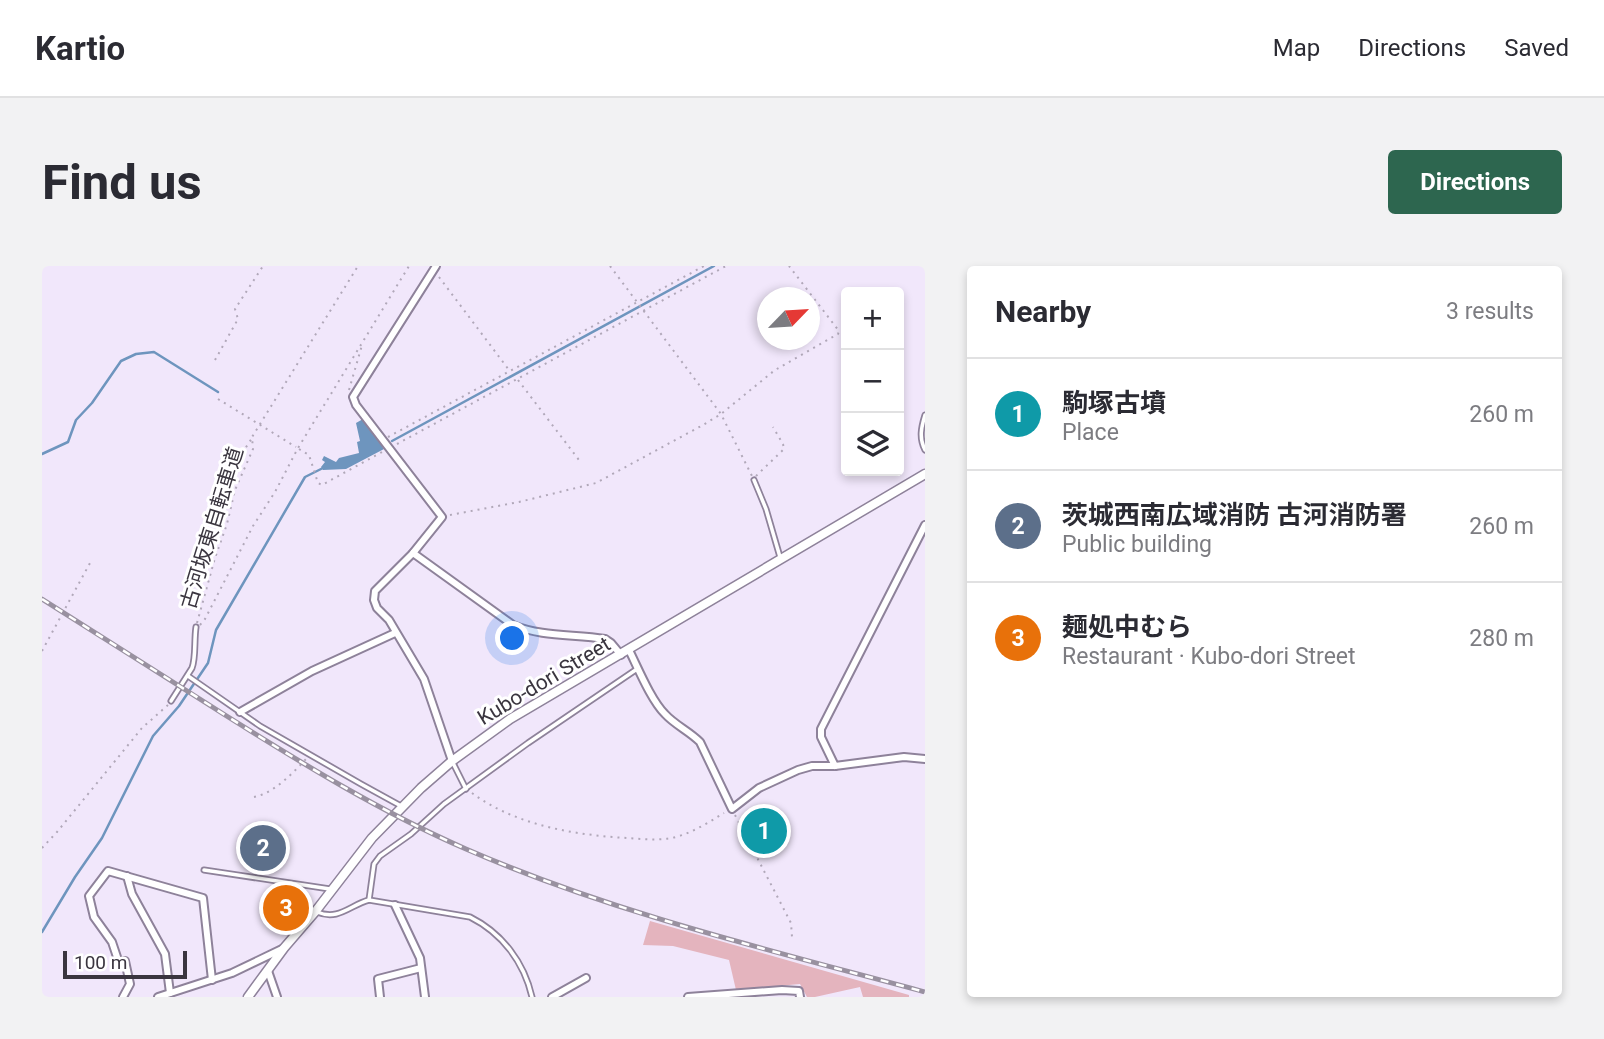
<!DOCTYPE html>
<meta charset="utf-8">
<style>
:root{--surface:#fff;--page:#f2f2f3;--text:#2b2b33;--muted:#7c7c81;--line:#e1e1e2;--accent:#2d664f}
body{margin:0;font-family:Roboto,"Noto Sans JP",sans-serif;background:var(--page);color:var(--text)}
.controls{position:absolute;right:21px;top:21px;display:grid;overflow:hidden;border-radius:7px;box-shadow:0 4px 10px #0003}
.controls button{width:63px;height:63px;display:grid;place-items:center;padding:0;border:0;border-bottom:2px solid var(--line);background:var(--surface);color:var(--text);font:35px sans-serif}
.compass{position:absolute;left:715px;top:21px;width:63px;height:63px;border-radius:50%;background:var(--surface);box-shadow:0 4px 10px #0003;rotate:65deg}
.scale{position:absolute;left:21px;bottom:18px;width:124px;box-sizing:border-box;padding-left:7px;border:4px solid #3a353f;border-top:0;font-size:19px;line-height:24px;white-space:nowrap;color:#3a353f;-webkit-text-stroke:5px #fff;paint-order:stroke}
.you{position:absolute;left:471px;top:373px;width:24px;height:24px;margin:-18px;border:5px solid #fff;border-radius:50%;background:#1a73e8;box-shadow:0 0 0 10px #1a73e833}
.badge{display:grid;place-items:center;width:46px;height:46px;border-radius:50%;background:var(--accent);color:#fff;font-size:23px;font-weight:700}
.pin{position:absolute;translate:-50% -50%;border:4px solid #fff;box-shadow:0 2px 7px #0006}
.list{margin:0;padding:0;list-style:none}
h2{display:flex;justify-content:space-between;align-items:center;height:91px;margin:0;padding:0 28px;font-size:30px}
h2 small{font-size:23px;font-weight:400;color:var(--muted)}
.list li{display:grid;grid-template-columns:46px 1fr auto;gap:21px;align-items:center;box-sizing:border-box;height:112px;padding:0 28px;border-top:2px solid var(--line)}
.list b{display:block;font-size:26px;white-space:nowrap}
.list p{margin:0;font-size:23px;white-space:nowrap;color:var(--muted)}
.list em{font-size:23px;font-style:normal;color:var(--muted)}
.icon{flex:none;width:38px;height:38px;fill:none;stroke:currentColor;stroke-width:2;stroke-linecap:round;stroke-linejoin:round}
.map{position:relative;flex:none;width:883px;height:731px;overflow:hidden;border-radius:7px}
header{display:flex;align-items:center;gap:42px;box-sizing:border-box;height:98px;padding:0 35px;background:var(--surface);border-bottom:2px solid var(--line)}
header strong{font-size:33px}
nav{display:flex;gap:38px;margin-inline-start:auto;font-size:24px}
.intro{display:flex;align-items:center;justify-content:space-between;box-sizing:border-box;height:168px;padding:0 42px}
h1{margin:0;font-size:49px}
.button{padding:18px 32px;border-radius:7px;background:var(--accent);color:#fff;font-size:24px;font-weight:700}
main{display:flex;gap:42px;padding:0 42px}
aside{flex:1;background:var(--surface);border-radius:7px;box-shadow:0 4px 10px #0003}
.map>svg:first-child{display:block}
</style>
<header>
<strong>Kartio</strong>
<nav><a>Map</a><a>Directions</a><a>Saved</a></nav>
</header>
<div class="intro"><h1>Find us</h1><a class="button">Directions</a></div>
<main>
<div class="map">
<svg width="883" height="731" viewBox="0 0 883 731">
<rect width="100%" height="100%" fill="#f1e7fb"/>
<polygon fill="#e4b4be" points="608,655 867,729 867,731 821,731 818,721 773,731 765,731 758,718 694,724 687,694 631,680 601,679"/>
<polygon fill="#6e95be" points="321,153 342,183 304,203 281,204 279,201 283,196 280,194 282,190 294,196 297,192 317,187 315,176 318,175 314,157"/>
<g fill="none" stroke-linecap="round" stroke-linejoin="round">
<g stroke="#6e95be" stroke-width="2.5">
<polyline points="350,175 672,0"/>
<polyline points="0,188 26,176 34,154 50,137 79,95 94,88 112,86 176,126"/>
<polyline points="0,666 33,611 60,572 111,470 137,440 166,397 174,364 263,211 281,202"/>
</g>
<defs>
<g id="service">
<path d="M883,149c-4,13 -6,23 0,35"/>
<polyline points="712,214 724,243 738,291"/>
<polyline points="146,410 218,460 319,518 359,540"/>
<path d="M129,435l21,-33c4,-10 2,-28 4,-41"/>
<polyline points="411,497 424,523"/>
<polyline points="162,604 288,623"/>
<polyline points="327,634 332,598 338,590 369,568 402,538 486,477 595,403"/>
<path d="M275,646c22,9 33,-7 52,-12l101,17c32,16 54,45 62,80"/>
</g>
<g id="minor">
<polyline points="394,0 311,131 314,139 400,251 371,287 333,325 332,334 335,342 347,354 382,413 410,495"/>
<path d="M371,287l100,72c29,12 61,9 92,14l6,4 10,12"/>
<path d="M587,384c9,18 22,50 36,64 10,11 24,17 35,28l32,67 27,-21 39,-18 14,-4h23l69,-9 21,2"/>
<polyline points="198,446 270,405 353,367"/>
<polyline points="793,500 779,471 779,463 883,259"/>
<polyline points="85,610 90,628 123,688 128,727"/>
<polyline points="353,639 378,692 383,731"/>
<polyline points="226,705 235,731"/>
<polyline points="81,731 88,718 83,695 77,697 70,676 52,651 47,630 66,605 161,632 170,714"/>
<polyline points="116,731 190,707 240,683"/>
<polyline points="338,731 336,713 379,702"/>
<polyline points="510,731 544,712"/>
<polyline points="646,731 740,724 757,725 758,731"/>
</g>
<polyline id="tertiary" points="206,731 242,682 273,646 330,572 379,522 410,495 468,453 883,208"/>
</defs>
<use href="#service" stroke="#8e829a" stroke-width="7"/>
<use href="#minor" stroke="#8e829a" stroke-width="10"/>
<use href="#tertiary" stroke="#8e829a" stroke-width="11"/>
<g stroke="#b1a8b9" stroke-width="2" stroke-dasharray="2 5" stroke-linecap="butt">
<polyline points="568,0 679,148 710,210"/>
<polyline points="397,11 467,104"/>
<polyline points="173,94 196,53 193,43 221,0"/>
<polyline points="476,114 537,194"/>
<polyline points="307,124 320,79"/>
<polyline points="176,133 254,181"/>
<polyline points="346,171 662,0"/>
<polyline points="355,178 684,0"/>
<polyline points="257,183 267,189 276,217 280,219 340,186"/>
<polyline points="714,210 742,183 741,178 731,161"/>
<polyline points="171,225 177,223 210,172"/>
<polyline points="408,249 477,236 554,217 661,159 679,148 733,104 796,68 797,65 747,0"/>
<polyline points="155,357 173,292 185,258 193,224 211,183 210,171 316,0"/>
<polyline points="158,359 163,353 211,260 233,226 256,182 367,0"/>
<polyline points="0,385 48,297"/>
<path d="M430,527c43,32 102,42 155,45 16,1 32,3 49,-1 18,-5 33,-15 48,-24"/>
<path d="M212,531c20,-4 38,-23 52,-38"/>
<polyline points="693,549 749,657 750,671"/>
<polyline points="0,582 15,566 100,462 126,439"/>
</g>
<use href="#service" stroke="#fff" stroke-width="3.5"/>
<use href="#minor" stroke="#fff" stroke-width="6"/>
<use href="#tertiary" stroke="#fff" stroke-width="8"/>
<defs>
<path id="rail" d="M0,333c61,39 122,77 183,116 78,49 156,97 241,134 147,64 304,101 459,143"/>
</defs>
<use href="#rail" stroke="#9991a0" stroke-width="5"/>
<use href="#rail" stroke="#fff" stroke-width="2.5" stroke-dasharray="8" stroke-linecap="butt"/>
</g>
<g text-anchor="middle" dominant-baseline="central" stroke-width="6" stroke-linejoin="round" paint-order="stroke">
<g font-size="21" fill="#3a353f" stroke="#fff">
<text transform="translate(170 262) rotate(-73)">古河坂東自転車道</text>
<text transform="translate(502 415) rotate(-31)">Kubo-dori Street</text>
</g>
</g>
</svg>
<div class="controls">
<button>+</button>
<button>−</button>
<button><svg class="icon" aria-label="layers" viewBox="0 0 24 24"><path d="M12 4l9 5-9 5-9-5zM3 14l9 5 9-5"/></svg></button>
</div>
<svg class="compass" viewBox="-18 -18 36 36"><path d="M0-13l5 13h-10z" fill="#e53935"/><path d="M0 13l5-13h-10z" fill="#7c7c81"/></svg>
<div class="scale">100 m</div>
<div class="you"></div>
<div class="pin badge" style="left:722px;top:565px;background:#0f9aa8">1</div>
<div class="pin badge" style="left:221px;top:582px;background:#5c6f8a">2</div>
<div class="pin badge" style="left:244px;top:642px;background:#e8710a">3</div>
</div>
<aside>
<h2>Nearby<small>3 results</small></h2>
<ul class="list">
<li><span class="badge" style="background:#0f9aa8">1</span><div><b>駒塚古墳</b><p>Place</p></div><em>260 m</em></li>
<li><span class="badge" style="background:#5c6f8a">2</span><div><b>茨城西南広域消防 古河消防署</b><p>Public building</p></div><em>260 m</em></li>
<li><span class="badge" style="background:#e8710a">3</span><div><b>麺処中むら</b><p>Restaurant · Kubo-dori Street</p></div><em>280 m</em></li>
</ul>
</aside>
</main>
